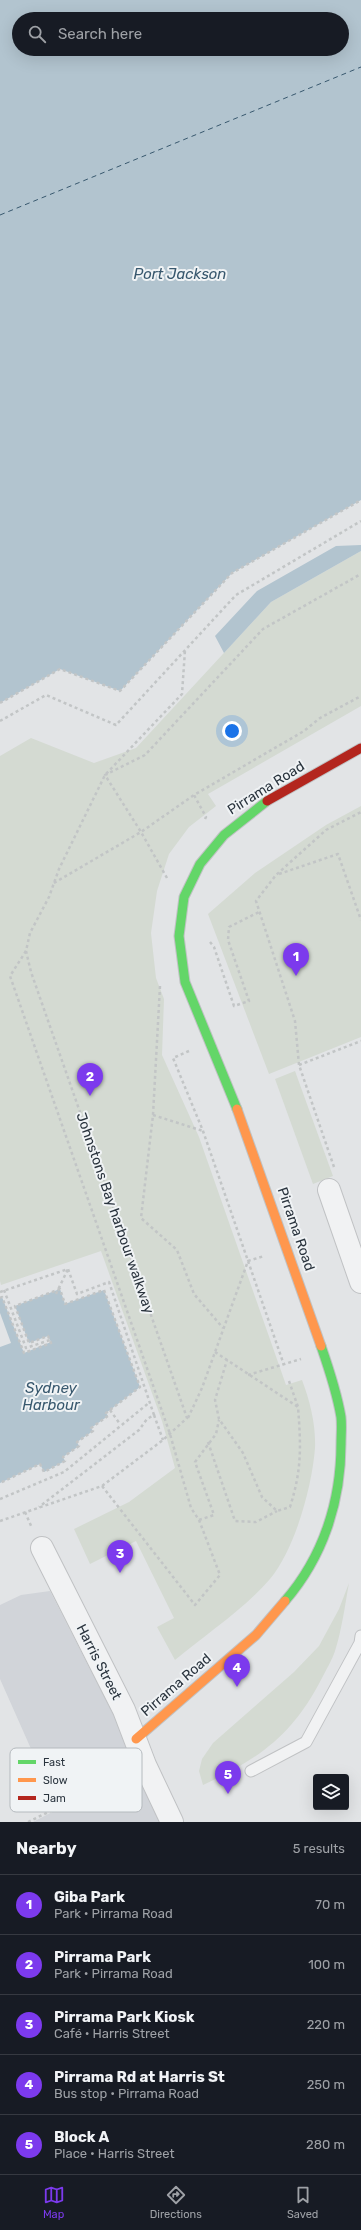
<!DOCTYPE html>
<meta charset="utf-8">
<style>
:root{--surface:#171b24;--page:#242831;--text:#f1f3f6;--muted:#9ea1a6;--line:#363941;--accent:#7c3aed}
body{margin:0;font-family:Rubik,sans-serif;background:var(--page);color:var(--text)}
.controls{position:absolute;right:12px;bottom:12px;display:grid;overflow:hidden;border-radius:4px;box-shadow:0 4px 16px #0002}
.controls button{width:36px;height:36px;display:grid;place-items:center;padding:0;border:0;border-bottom:1px solid var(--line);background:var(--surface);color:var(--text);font:20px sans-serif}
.you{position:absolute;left:232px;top:731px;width:14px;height:14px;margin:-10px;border:3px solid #fff;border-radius:50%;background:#1a73e8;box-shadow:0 0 0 6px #1a73e833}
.badge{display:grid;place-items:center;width:26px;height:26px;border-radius:50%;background:var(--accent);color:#fff;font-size:13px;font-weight:700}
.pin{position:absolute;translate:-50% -33px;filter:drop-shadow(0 1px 2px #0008)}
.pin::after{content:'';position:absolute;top:21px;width:14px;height:12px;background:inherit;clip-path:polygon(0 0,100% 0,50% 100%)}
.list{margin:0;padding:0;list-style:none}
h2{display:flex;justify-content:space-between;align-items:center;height:52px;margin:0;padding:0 16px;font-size:17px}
h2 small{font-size:13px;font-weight:400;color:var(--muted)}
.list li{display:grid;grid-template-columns:26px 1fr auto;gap:12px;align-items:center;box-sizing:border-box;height:60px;padding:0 16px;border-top:1px solid var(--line)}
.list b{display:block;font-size:15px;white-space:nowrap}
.list p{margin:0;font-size:13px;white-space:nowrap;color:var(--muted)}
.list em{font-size:13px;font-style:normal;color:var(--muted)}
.icon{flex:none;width:22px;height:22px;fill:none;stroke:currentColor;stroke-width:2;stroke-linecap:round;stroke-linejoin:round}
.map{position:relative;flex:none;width:361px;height:1822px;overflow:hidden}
.search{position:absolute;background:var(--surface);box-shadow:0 4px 16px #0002;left:12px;right:12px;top:12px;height:44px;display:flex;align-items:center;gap:10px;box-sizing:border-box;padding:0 14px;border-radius:22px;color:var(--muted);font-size:15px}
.sheet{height:352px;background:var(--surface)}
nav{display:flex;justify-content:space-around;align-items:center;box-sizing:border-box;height:56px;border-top:1px solid var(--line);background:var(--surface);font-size:11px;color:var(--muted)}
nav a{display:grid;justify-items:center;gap:2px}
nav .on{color:var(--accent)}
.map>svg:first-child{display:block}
</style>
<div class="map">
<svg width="361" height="1822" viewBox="0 0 361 1822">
<rect width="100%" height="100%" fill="#e2e4e6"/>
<polygon fill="#d1d4d9" points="50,1591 113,1714 136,1739 171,1822 33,1822 56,1810 52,1796 0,1679 0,1605 21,1595"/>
<g fill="#d4dad2">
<path d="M361,551v155l-153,88 8,12 -27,21 -20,27 -12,37 -6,42 5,45 8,21 -2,56 37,82 87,248 16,-5c8,21 14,45 13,68 -3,39 -20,101 -45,131 -27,31 -64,55 -95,81l-18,-33 17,-9 -38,-77 -46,23 -16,-35 55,-27 46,-34 -13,-47 -61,-170 -100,34 -1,-4v-525l31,-18 63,25 42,-15 135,-146z"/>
<polygon points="361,806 361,1037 269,1074 208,914 255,873 326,825"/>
<polygon points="295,1071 333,1176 313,1184 275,1079"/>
<path d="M349,1583c-4,22 -7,46 -14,68 -3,9 -9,19 -13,27 -29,57 -63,81 -119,107l-4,-14 3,-12 11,-16 81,-71 25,-26 20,-37z"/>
</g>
<g fill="#b2c4cf" fill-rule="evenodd">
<path d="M0,0h361v500l-129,73 -112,118 -60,-22 -60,34zM19,19h323v30h-323z"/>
<polygon points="361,545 361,551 271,602 224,653 215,636 257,591 336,546"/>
<polygon points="60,1289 65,1304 104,1290 140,1387 106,1413 108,1416 91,1428 93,1431 77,1442 79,1446 63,1457 65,1461 44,1472 40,1464 0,1483 0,1298 2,1297 24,1353 51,1342 48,1336 29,1343 15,1306"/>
</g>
<polygon fill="#e2e4e6" points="0,1313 11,1343 0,1347"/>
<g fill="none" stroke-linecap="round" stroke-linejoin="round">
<polyline stroke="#38586e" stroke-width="1" stroke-dasharray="5 4" stroke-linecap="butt" points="0,215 361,67"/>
<defs>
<polyline id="lane" points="251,1771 306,1742 360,1643 361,1636"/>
<g id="street">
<polyline points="329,1190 361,1282"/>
<polyline points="42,1548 124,1710 145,1765 172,1822"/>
</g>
<g id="fast">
<polyline points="237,1109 185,982 179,936 184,897 200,864 224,835 267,801"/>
<path d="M285,1601c38,-44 56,-99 56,-157 0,-9 1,-18 0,-27 -4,-24 -12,-48 -20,-71"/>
</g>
<g id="slow">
<polyline points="237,1109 321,1346"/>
<polyline points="136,1739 256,1635 285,1601"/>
</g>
<polyline id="jam" points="267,801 361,748"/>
</defs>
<use href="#lane" stroke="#c0c2c4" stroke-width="13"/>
<use href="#street" stroke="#c0c2c4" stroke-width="24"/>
<use href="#fast" stroke="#c0c2c4" stroke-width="11"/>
<use href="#slow" stroke="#c0c2c4" stroke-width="11"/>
<use href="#jam" stroke="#c0c2c4" stroke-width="11"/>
<g stroke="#c2c5c6" stroke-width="2.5" stroke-dasharray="3 3" stroke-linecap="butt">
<polyline points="0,703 60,669 120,691 232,573 361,500"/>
<polyline points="0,721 46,695 116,725 236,595 361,521"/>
<polyline points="205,819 206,817 194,795 304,731 320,718 361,696"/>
<polyline points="279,874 338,854 361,920"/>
<polyline points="167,878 141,832 194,795"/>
<polyline points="54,883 141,832 105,775 145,755 263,629 361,574"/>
<polyline points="210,942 214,947 234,1006 249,1001 228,940 229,927 259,912"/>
<polyline points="26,951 10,976 170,1434 191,1508 199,1520 220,1575 195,1605 102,1486"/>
<polyline points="160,986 153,1115 141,1218 177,1250 194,1294 223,1328"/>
<polyline points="189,1051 173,1058 203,1131 284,1365"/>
<polyline points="299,1065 361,1041"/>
<polyline points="153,1115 203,1131"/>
<polyline points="334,1167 299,1065 295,1021 256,901 276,875 326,830 361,812"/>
<polyline points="4,1290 26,1348 50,1340"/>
<polyline points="0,1292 68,1269 77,1294 109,1282 154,1415 147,1419 139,1430 39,1507"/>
<polyline points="56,1294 68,1269"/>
<polyline points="0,1298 2,1297 24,1353 51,1343 48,1336 29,1343 15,1306 60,1289 65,1304 104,1290 140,1387 106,1413 108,1416 91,1428 93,1431 77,1442 79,1446 63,1457 65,1461 44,1472 40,1464 0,1483"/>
<path d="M215,1352l83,55c3,39 4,62 -8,100l-13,4 -15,-14 -19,-44 -24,-34 -4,-19 12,-40"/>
<polyline points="248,1375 301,1359"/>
<polyline points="289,1381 298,1407"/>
<polyline points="110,1410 120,1424"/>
<polyline points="154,1415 163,1440"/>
<polyline points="188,1418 202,1388 248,1261 264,1256"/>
<polyline points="208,1442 235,1521 256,1522 277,1511"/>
<polyline points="0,1499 64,1472 150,1402"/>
<polyline points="25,1512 32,1528"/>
<polyline points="199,1520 214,1515 195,1462 216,1434 219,1420"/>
<polyline points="0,1521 102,1486 163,1440 187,1418 31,972 26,951 30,933 49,897 59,869 105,775 182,694 185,650"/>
<polyline points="28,1822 118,1778"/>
</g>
<use href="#lane" stroke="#f1f2f3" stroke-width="11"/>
<use href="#street" stroke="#f1f2f3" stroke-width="22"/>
<use href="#fast" stroke="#63d668" stroke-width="9"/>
<use href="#slow" stroke="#ff974d" stroke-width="9"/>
<use href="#jam" stroke="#b3261e" stroke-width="9"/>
</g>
<g text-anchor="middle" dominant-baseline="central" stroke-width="4" stroke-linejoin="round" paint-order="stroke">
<g font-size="14" fill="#2a343e" stroke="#f0f3f5">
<text transform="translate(266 788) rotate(-32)">Pirrama Road</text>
<text transform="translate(115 1213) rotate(71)">Johnstons Bay harbour walkway</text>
<text transform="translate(296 1229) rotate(71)">Pirrama Road</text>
<text transform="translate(99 1662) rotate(63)">Harris Street</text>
<text transform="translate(176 1685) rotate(-41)">Pirrama Road</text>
</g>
<g font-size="15" font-style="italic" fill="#38586e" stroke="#f0f3f5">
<text x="180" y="274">Port Jackson</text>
<text x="51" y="1388">Sydney<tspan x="51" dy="17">Harbour</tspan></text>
</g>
</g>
<rect x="10" y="1748" width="132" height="64" rx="6" fill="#f0f3f5" stroke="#b5babe" stroke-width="1"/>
<rect x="18" y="1760" width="18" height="4" fill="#63d668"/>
<rect x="18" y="1778" width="18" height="4" fill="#ff974d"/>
<rect x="18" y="1796" width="18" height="4" fill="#b3261e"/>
<g font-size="11" fill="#2a343e">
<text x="43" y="1766">Fast</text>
<text x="43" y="1784">Slow</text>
<text x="43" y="1802">Jam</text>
</g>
</svg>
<div class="controls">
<button><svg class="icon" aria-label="layers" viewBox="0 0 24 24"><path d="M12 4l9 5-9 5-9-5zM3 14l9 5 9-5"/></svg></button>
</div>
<div class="you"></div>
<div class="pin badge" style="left:296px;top:976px">1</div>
<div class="pin badge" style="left:90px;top:1096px">2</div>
<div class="pin badge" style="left:120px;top:1573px">3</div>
<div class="pin badge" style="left:237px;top:1687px">4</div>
<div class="pin badge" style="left:228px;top:1794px">5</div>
<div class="search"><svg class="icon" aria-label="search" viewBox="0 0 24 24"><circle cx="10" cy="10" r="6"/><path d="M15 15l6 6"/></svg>Search here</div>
</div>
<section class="sheet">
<h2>Nearby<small>5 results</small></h2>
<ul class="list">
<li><span class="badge">1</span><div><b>Giba Park</b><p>Park · Pirrama Road</p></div><em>70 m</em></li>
<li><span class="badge">2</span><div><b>Pirrama Park</b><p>Park · Pirrama Road</p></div><em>100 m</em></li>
<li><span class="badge">3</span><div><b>Pirrama Park Kiosk</b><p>Café · Harris Street</p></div><em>220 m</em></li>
<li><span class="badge">4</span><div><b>Pirrama Rd at Harris St</b><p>Bus stop · Pirrama Road</p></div><em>250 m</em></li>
<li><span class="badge">5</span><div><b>Block A</b><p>Place · Harris Street</p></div><em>280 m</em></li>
</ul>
</section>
<nav>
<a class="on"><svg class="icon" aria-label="map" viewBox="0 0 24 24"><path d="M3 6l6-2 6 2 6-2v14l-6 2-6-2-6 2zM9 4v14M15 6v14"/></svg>Map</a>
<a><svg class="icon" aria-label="directions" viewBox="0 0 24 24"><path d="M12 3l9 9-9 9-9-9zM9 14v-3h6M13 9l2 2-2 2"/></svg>Directions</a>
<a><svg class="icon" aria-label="saved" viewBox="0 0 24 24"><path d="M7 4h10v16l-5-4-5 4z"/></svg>Saved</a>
</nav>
